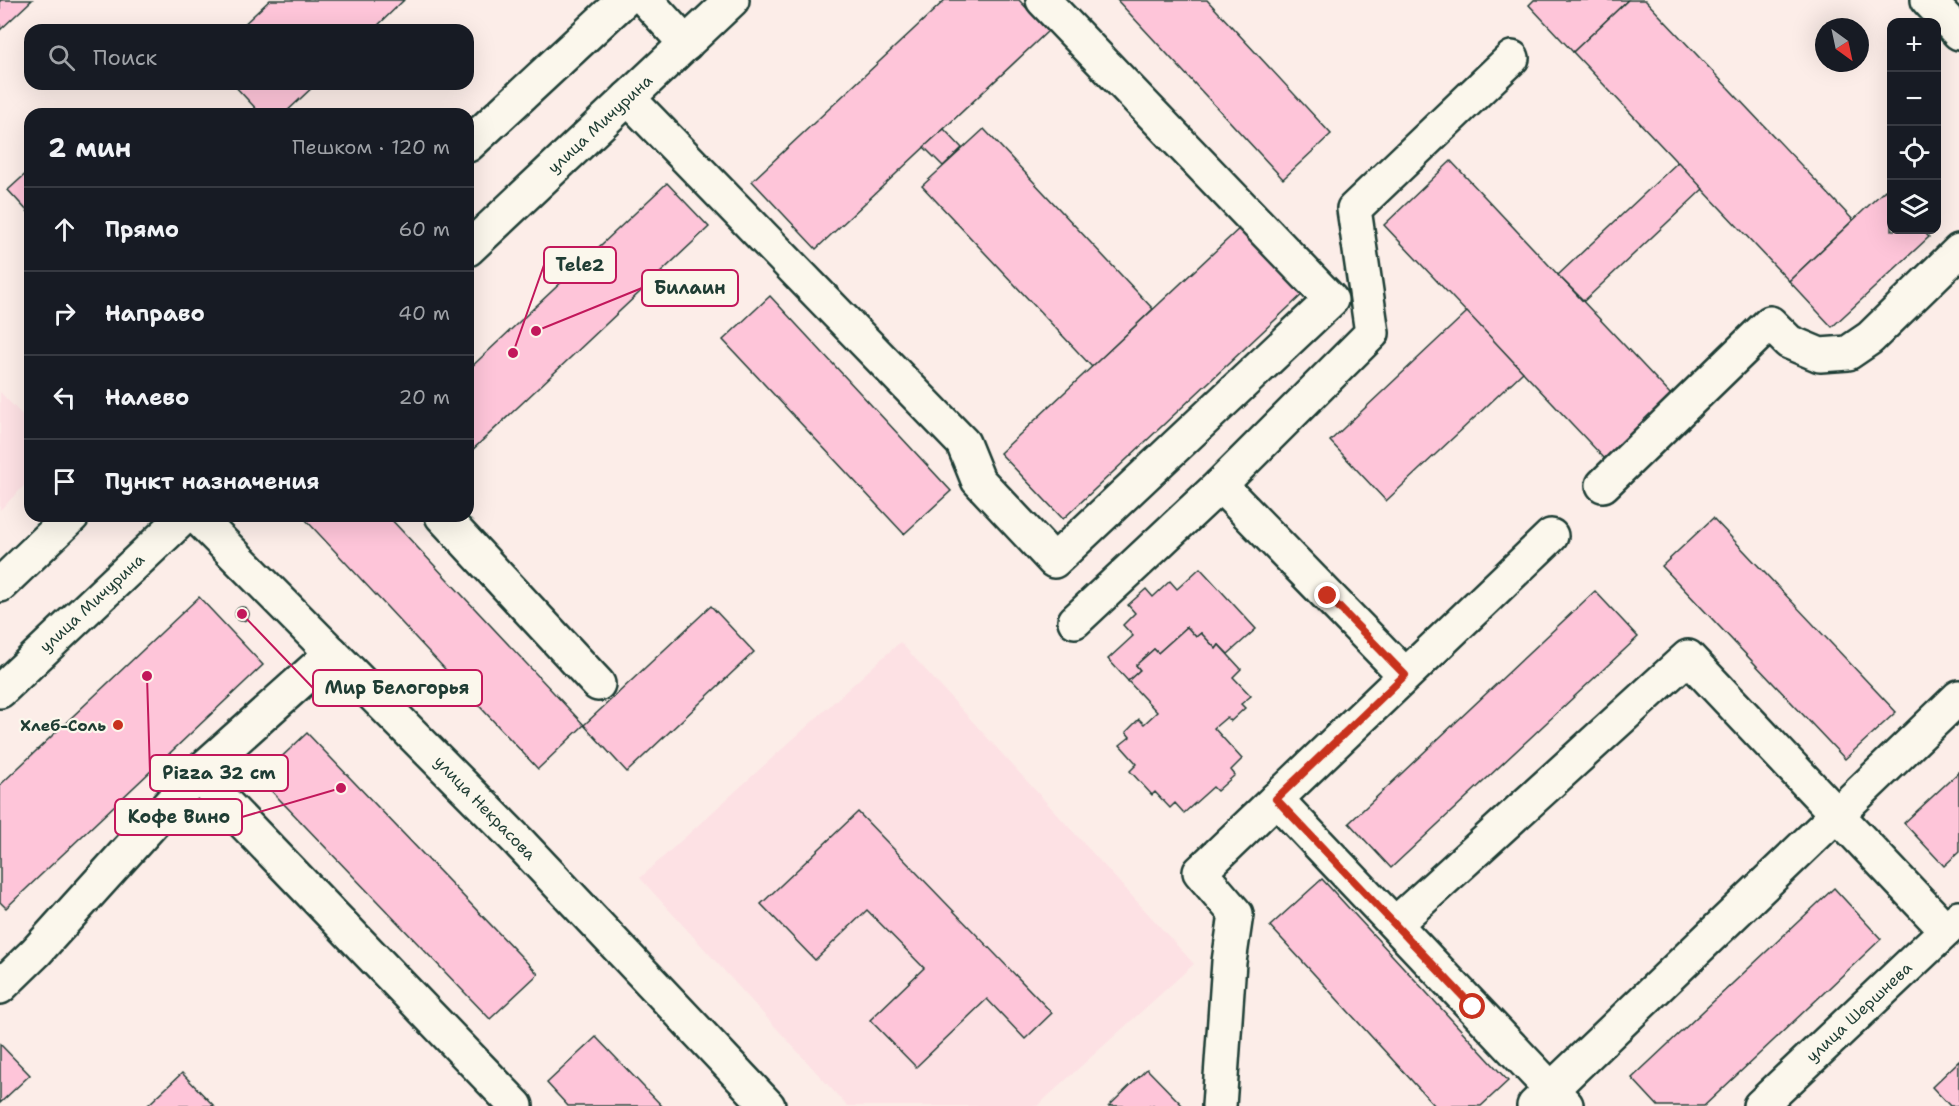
<!DOCTYPE html>
<html lang="ru">
<meta charset="utf-8">
<style>
:root{--surface:#171b24;--page:#20242c;--text:#f1f3f6;--muted:#9ea1a6;--line:#363941}
body{margin:0;font-family:"Shantell Sans",sans-serif;background:var(--page);color:var(--text)}
.controls{position:absolute;right:18px;top:18px;display:grid;overflow:hidden;border-radius:12px;box-shadow:0 6px 24px #0002}
.controls button{width:54px;height:54px;display:grid;place-items:center;padding:0;border:0;border-bottom:2px solid var(--line);background:var(--surface);color:var(--text);font:30px sans-serif}
.compass{position:absolute;left:1815px;top:18px;width:54px;height:54px;border-radius:50%;background:var(--surface);box-shadow:0 6px 24px #0002;rotate:147deg}
.stop{position:absolute;width:18px;height:18px;margin:-14px;border:4px solid #c8321e;border-radius:50%;background:#fff}
.stop.end{background:#c8321e;border-color:#fff;box-shadow:0 2px 6px #0008}
.list{margin:0;padding:0;list-style:none}
h2{display:flex;justify-content:space-between;align-items:center;height:78px;margin:0;padding:0 24px;font-size:26px}
h2 small{font-size:20px;font-weight:400;color:var(--muted)}
.list li{display:grid;grid-template-columns:39px 1fr auto;gap:18px;align-items:center;box-sizing:border-box;height:84px;padding:0 24px;border-top:2px solid var(--line)}
.list b{display:block;font-size:22px;white-space:nowrap}
.list em{font-size:20px;font-style:normal;color:var(--muted)}
.icon{flex:none;width:33px;height:33px;fill:none;stroke:currentColor;stroke-width:2;stroke-linecap:round;stroke-linejoin:round}
.map{position:relative;flex:none;width:1959px;height:1106px;overflow:hidden}
.search{position:absolute;background:var(--surface);box-shadow:0 6px 24px #0002;left:24px;top:24px;width:450px;height:66px;display:flex;align-items:center;gap:15px;box-sizing:border-box;padding:0 21px;border-radius:18px;color:var(--muted);font-size:22px}
.panel{position:absolute;background:var(--surface);box-shadow:0 6px 24px #0002;left:24px;top:108px;width:450px;height:414px;border-radius:18px}
.map>svg:first-child{display:block}
</style>
<div class="map">
<svg width="1959" height="1106" viewBox="0 0 1959 1106">
<rect width="100%" height="100%" fill="#fcede8"/>
<filter id="ink" filterUnits="userSpaceOnUse"><feTurbulence type="fractalNoise" baseFrequency=".0167" numOctaves="2"/><feDisplacementMap in="SourceGraphic" scale="12" xChannelSelector="R" yChannelSelector="G"/><feConvolveMatrix kernelMatrix="1 2 1 2 8 2 1 2 1" color-interpolation-filters="sRGB"/></filter>
<g filter="url(#ink)">
<g fill="#fde1e4">
<polygon points="0,392 30,423 30,480 0,510"/>
<polygon points="900,642 1194,964 1037,1106 847,1106 640,878"/>
</g>
<g fill="#fec5d9" stroke="#1f3d34" stroke-width="1.5">
<polygon points="0,0 32,0 0,30"/>
<polygon points="270,0 404,0 373,30 238,30"/>
<polygon points="945,0 1019,0 1048,31 816,249 752,181"/>
<polygon points="1117,0 1207,0 1331,134 1283,179"/>
<polygon points="1534,0 1628,0 1573,52 1529,5"/>
<polygon points="1628,0 1645,0 1853,220 1789,281 1573,52"/>
<polygon points="233,84 316,84 284,114 261,114"/>
<polygon points="944,129 962,148 943,166 924,147"/>
<polygon points="984,129 1153,309 1092,367 922,186"/>
<polygon points="1451,161 1672,396 1605,459 1384,225"/>
<polygon points="1678,162 1703,189 1584,301 1558,275"/>
<polygon points="30,170 30,214 8,190"/>
<polygon points="667,183 709,227 468,454 468,370"/>
<polygon points="1885,190 1892,197 1892,230 1922,230 1929,237 1832,327 1789,281"/>
<polygon points="1243,225 1306,291 1063,519 1000,453"/>
<polygon points="770,296 951,491 904,534 723,340"/>
<polygon points="1467,312 1523,372 1386,501 1330,441"/>
<polygon points="307,516 388,516 584,725 538,769 304,518"/>
<polygon points="1713,518 1896,712 1845,759 1662,566"/>
<polygon points="1200,568 1256,629 1228,654 1219,645 1216,649 1201,633 1196,637 1187,627 1158,653 1154,649 1136,665 1140,670 1128,681 1108,659 1133,636 1123,625 1135,613 1128,605 1146,589 1153,597 1170,581 1177,589"/>
<polygon points="1595,591 1638,637 1391,868 1349,823"/>
<polygon points="199,597 263,665 6,908 0,902 0,785"/>
<polygon points="711,606 754,652 627,772 584,725"/>
<circle cx="242" cy="614" r="7"/>
<polygon points="1187,627 1196,637 1201,633 1216,649 1219,645 1241,669 1233,677 1251,696 1241,704 1245,708 1231,721 1227,717 1214,728 1242,759 1231,770 1235,775 1217,791 1213,787 1184,813 1175,803 1170,808 1155,792 1152,795 1130,771 1137,764 1120,745 1130,737 1126,732 1139,719 1144,724 1157,712 1128,681 1140,670 1136,665 1154,649 1158,653"/>
<polygon points="307,733 538,974 490,1019 259,778"/>
<polygon points="1959,772 1959,852 1944,866 1904,823"/>
<polygon points="858,812 1052,1013 1025,1039 987,999 916,1067 870,1020 924,968 867,910 815,960 761,904"/>
<polygon points="1322,879 1508,1081 1481,1106 1435,1106 1270,926"/>
<polygon points="1834,888 1881,939 1704,1106 1658,1106 1632,1078"/>
<polygon points="596,1037 662,1106 568,1106 547,1083"/>
<polygon points="0,1044 30,1075 0,1103"/>
<polygon points="1959,1061 1959,1106 1950,1106 1932,1087"/>
<polygon points="1147,1069 1183,1106 1109,1106"/>
<polygon points="182,1073 214,1106 147,1106"/>
</g>
<g fill="none" stroke-linecap="round" stroke-linejoin="round">
<defs>
<g id="minor">
<polyline points="646,0 686,44"/>
<polyline points="1928,0 1959,33"/>
<polyline points="628,98 963,443 978,480 1054,561 1331,300 1043,0"/>
<polyline points="468,145 624,0"/>
<polyline points="468,249 732,0"/>
<polyline points="1603,485 1770,323 1789,342 1820,355 1848,353 1870,338 1959,251"/>
<polyline points="196,516 518,841 768,1106"/>
<polyline points="442,516 598,684"/>
<polyline points="0,585 72,516"/>
<polyline points="1075,621 1220,485"/>
<polyline points="1405,675 1220,485 1372,333 1354,209 1512,58"/>
<polyline points="0,691 185,516"/>
<polyline points="197,774 516,1106"/>
<polyline points="1276,799 1566,1105"/>
<polyline points="1395,924 1688,657 1946,930"/>
<polyline points="0,987 36,952 197,774 332,653"/>
<polyline points="1219,1106 1229,962 1236,914 1200,872 1551,536"/>
<polyline points="1534,1106 1959,697"/>
<polyline points="1760,1106 1959,918"/>
</g>
</defs>
<use href="#minor" stroke="#1f3d34" stroke-width="38"/>
<use href="#minor" stroke="#fbf7ec" stroke-width="33"/>
</g>
</g>
<g fill="none" stroke-linecap="round" stroke-linejoin="round" filter="url(#ink)">
<polyline stroke="#c8321e" stroke-width="8" points="1328,596 1405,675 1276,799 1473,1007"/>
</g>
<circle fill="#c8321e" stroke="#fbf7ec" stroke-width="2" cx="118" cy="725" r="6"/>
<g text-anchor="middle" dominant-baseline="central" stroke-width="4.5" stroke-linejoin="round" paint-order="stroke">
<g font-size="16" fill="#1f3d34" stroke="#fbf7ec">
<text transform="translate(600 124) rotate(-43)">улица Мичурина</text>
<text transform="translate(92 603) rotate(-43)">улица Мичурина</text>
<text transform="translate(485 808) rotate(46)">улица Некрасова</text>
<text transform="translate(1859 1012) rotate(-43)">улица Шершнева</text>
</g>
<g font-size="16" font-weight="bold" fill="#1f3d34" stroke="#fbf7ec" text-anchor="end">
<text x="106" y="725">Хлеб-Соль</text>
</g>
</g>
<path fill="none" stroke="#c2185b" stroke-width="2" d="M513 353L544 265M536 331L642 288M242 614L313 688M147 676L150 773M341 788L242 817"/>
<g fill="#c2185b" stroke="#fbf7ec" stroke-width="2">
<circle cx="513" cy="353" r="6"/>
<circle cx="536" cy="331" r="6"/>
<circle cx="242" cy="614" r="6"/>
<circle cx="147" cy="676" r="6"/>
<circle cx="341" cy="788" r="6"/>
</g>
<g fill="#fbf7ec" stroke="#c2185b" stroke-width="2">
<rect x="544" y="247" width="72" height="36" rx="6"/>
<rect x="642" y="270" width="96" height="36" rx="6"/>
<rect x="313" y="670" width="169" height="36" rx="6"/>
<rect x="150" y="755" width="138" height="36" rx="6"/>
<rect x="115" y="799" width="127" height="36" rx="6"/>
</g>
<g font-size="18" text-anchor="middle" font-weight="bold" fill="#1f3d34">
<text x="580" y="271">Tele2</text>
<text x="690" y="294">Билаин</text>
<text x="397" y="694">Мир Белогорья</text>
<text x="219" y="779">Pizza 32 cm</text>
<text x="179" y="823">Кофе Вино</text>
</g>
</svg>
<div class="controls">
<button>+</button>
<button>−</button>
<button><svg class="icon" aria-label="locate" viewBox="0 0 24 24"><circle cx="12" cy="12" r="6"/><path d="M12 2v4M12 18v4M2 12h4M18 12h4"/></svg></button>
<button><svg class="icon" aria-label="layers" viewBox="0 0 24 24"><path d="M12 4l9 5-9 5-9-5zM3 14l9 5 9-5"/></svg></button>
</div>
<svg class="compass" viewBox="-18 -18 36 36"><path d="M0-13l5 13h-10z" fill="#e53935"/><path d="M0 13l5-13h-10z" fill="#9ea1a6"/></svg>
<div class="stop" style="left:1473px;top:1007px"></div>
<div class="stop end" style="left:1328px;top:596px"></div>
<div class="search"><svg class="icon" aria-label="search" viewBox="0 0 24 24"><circle cx="10" cy="10" r="6"/><path d="M15 15l6 6"/></svg>Поиск</div>
<section class="panel">
<h2>2 мин<small>Пешком · 120 m</small></h2>
<ul class="list">
<li><svg class="icon" aria-label="ahead" viewBox="0 0 24 24"><path d="M12 20V5M6 11l6-6 6 6"/></svg><div><b>Прямо</b></div><em>60 m</em></li>
<li><svg class="icon" aria-label="right" viewBox="0 0 24 24"><path d="M7 20v-9h11M14 6l5 5-5 5"/></svg><div><b>Направо</b></div><em>40 m</em></li>
<li><svg class="icon" aria-label="left" viewBox="0 0 24 24"><path d="M17 20v-9H6M10 6l-5 5 5 5"/></svg><div><b>Налево</b></div><em>20 m</em></li>
<li><svg class="icon" aria-label="arrive" viewBox="0 0 24 24"><path d="M6 21V4h12l-3 4 3 4H6"/></svg><div><b>Пункт назначения</b></div></li>
</ul>
</section>
</div>
